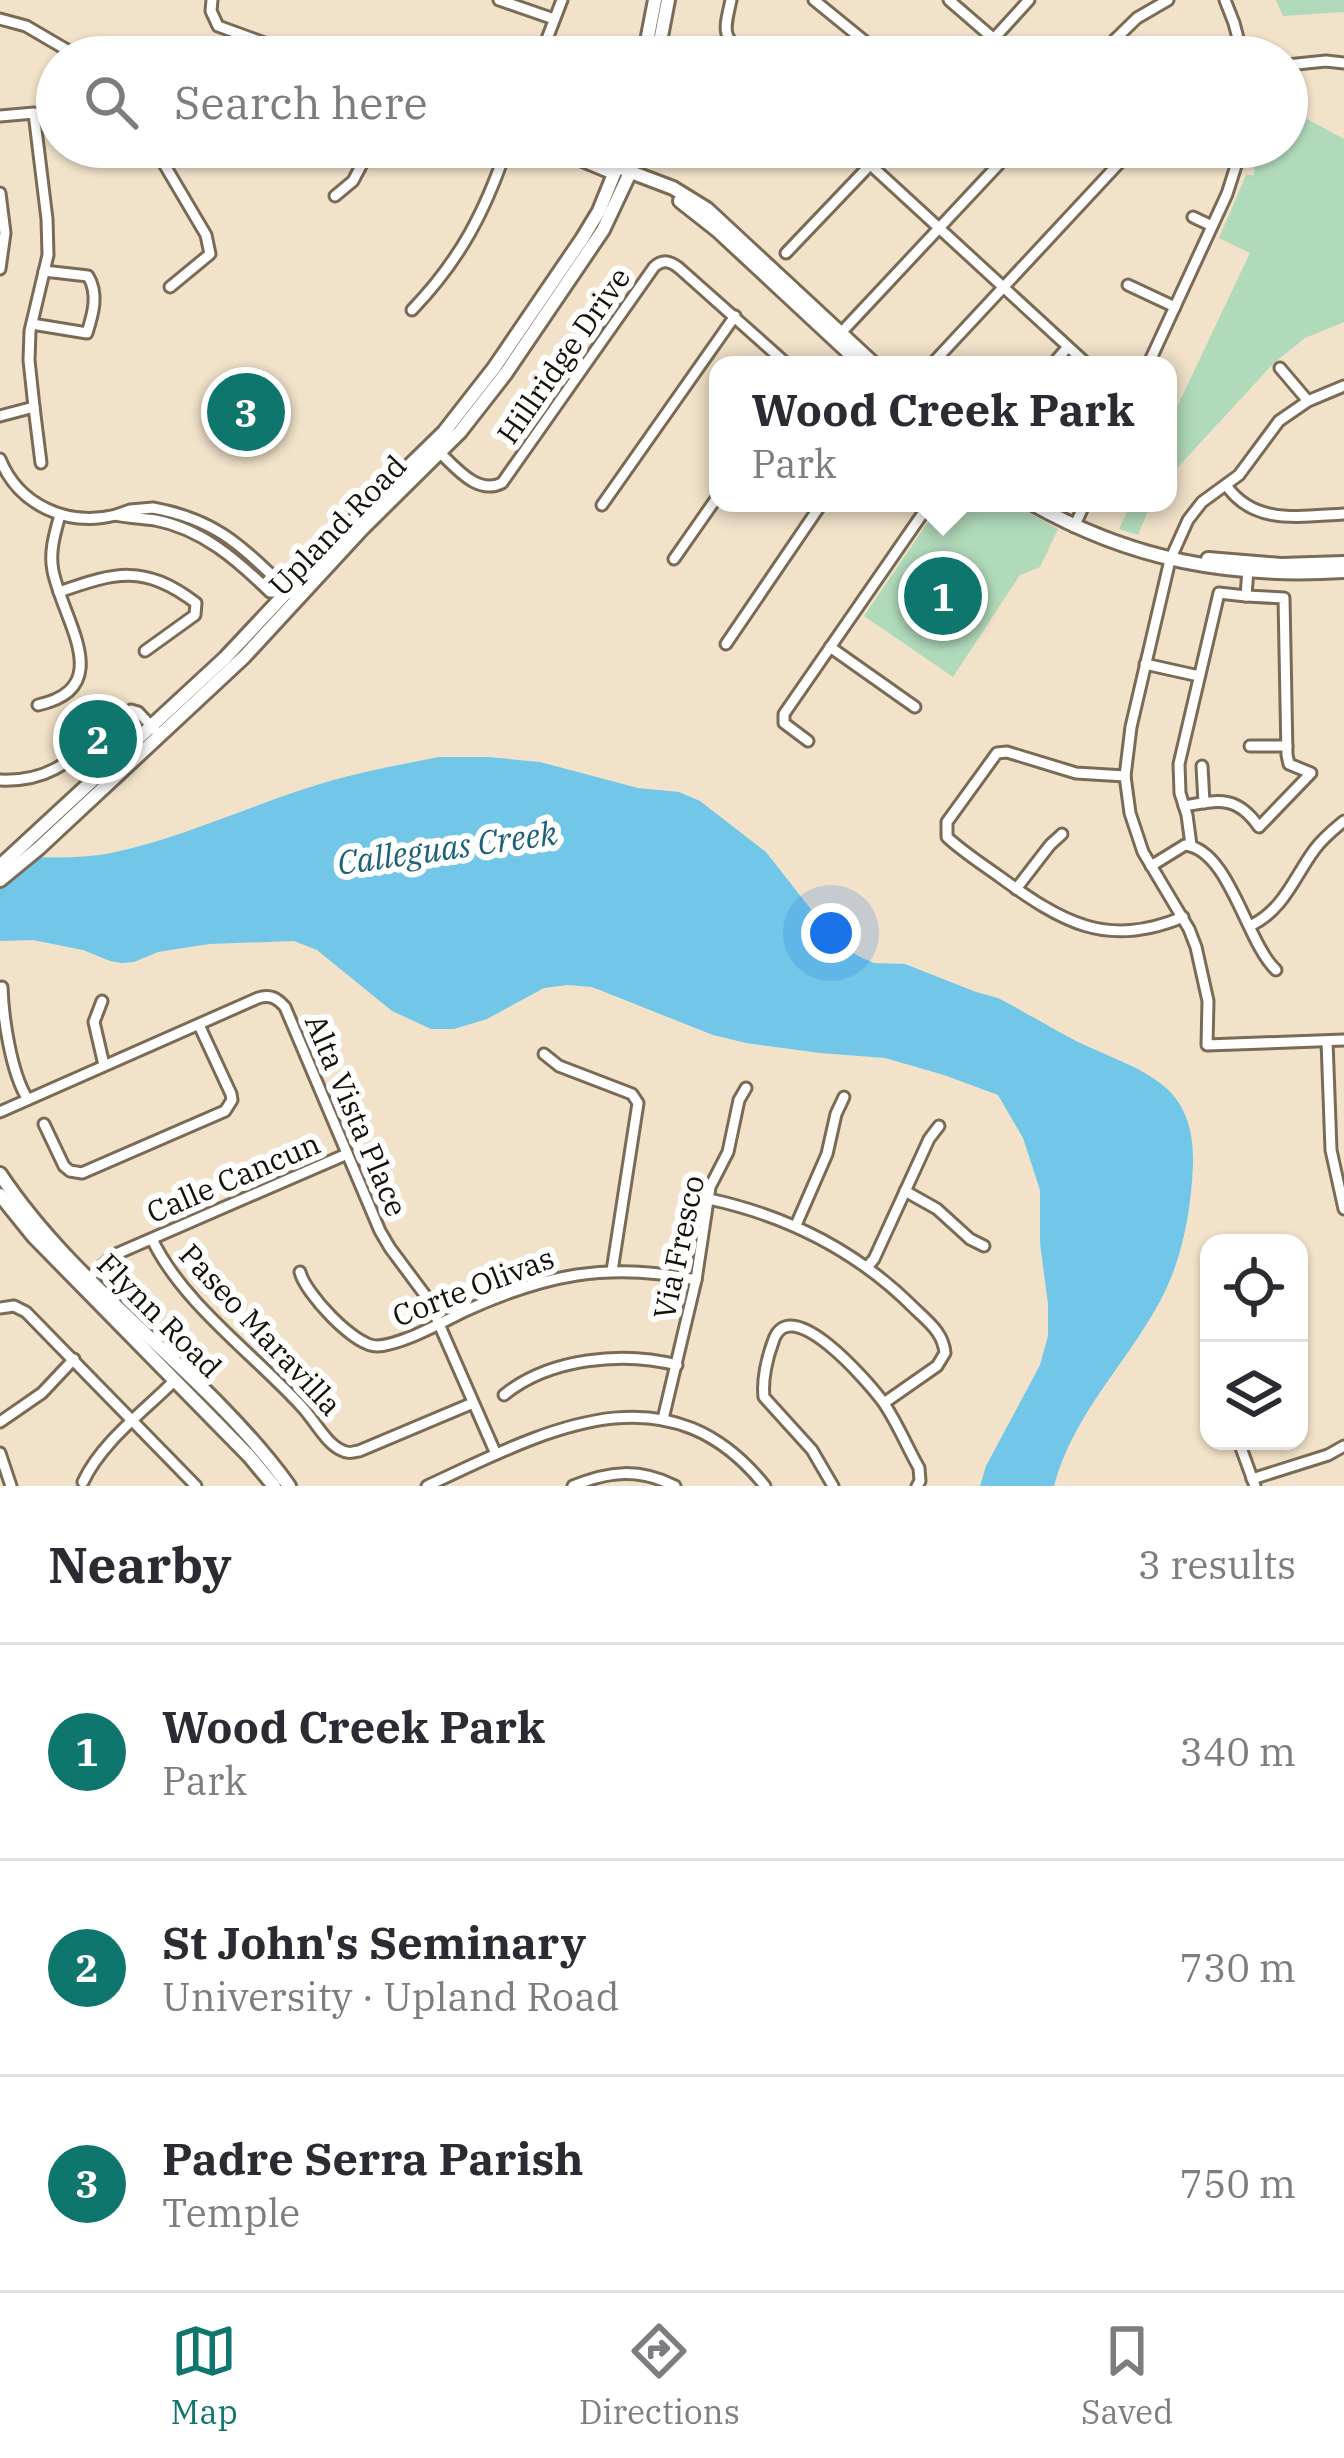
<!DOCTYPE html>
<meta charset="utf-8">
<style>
:root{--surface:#fff;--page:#f2f2f3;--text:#2b2b33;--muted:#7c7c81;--line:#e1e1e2;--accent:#0f766e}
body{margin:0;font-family:"IBM Plex Serif",serif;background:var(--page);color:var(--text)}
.controls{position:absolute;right:36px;bottom:36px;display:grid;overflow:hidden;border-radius:24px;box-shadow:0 3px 9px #0004}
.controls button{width:108px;height:108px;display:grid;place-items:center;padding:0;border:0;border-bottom:3px solid var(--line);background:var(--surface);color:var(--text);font:60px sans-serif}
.you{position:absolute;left:831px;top:933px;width:42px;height:42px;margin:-30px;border:9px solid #fff;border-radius:50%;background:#1a73e8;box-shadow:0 0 0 18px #1a73e833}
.badge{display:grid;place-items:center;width:78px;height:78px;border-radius:50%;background:var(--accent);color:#fff;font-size:39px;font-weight:700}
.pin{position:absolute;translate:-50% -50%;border:6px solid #fff;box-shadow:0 3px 12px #0006}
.popup{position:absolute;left:709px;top:356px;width:468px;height:156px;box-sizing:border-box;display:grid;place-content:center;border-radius:24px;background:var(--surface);filter:drop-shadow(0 3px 9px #0005);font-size:39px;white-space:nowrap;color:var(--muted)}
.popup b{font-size:45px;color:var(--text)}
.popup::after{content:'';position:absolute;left:50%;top:100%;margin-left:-24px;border:24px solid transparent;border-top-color:var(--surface)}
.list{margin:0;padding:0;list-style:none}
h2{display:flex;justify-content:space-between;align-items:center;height:156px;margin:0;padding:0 48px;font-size:51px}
h2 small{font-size:39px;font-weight:400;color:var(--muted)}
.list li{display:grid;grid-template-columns:78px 1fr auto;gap:36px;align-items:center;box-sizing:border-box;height:216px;padding:0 48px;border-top:3px solid var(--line)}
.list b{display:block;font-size:45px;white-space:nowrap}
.list p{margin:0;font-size:39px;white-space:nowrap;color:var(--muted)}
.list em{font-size:39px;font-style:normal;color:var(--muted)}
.icon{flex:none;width:66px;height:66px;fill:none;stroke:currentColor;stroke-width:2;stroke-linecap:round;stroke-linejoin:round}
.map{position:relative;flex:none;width:1344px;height:1486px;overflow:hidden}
.search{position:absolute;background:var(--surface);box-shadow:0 3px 9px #0004;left:36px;right:36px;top:36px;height:132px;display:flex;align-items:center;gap:30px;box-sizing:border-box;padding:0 42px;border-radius:66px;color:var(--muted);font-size:45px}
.sheet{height:804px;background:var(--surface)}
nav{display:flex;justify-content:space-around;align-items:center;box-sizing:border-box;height:168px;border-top:3px solid var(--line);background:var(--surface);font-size:33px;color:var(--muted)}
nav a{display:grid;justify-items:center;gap:6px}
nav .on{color:var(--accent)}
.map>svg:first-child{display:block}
</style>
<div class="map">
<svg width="1344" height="1486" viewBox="0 0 1344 1486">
<rect width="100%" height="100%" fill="#f1e2c9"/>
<g fill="#b1dabb">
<polygon points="1276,0 1344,0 1344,12 1283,16"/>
<path d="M1287,113h9l48,26v183l-39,16 -32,26 -105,114v-52l82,-173 -31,-15 27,-63h8c2,-10 -3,-17 -2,-28h35z"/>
<polygon points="941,503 1012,503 1058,529 1040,567 1020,575 953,677 864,616"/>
<polygon points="1131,503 1151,503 1138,535 1119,529"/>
</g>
<path fill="#72c7e8" d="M439,757h49l52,5 98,26 41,4 21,9 66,51 69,88 23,16 16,7 31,1 71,28 22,6c27,14 53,30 80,44 27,13 58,23 82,41 26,19 34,49 33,81 -2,51 -12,103 -39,148 -34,58 -83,108 -100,174h-74l6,-20 54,-101 8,-29v-32l-8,-61v-53l-17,-52 -25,-43 -54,-20 -59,-17 -65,-5 -74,-10 -33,-8 -121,-48 -24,-2 -24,3 -57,31 -33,10h-23l-39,-18 -75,-61 -23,-9 -85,3 -51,8 -24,10 -12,1 -12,-2 -27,-11 -50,-10 -33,1v-85c37,1 75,4 111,-3 67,-14 129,-43 193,-64 44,-15 90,-23 135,-32z"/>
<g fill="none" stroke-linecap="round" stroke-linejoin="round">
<defs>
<g id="minor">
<polyline points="212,0 211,11 218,26 303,57"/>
<polyline points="499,0 554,19"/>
<path d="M731,0c-7,32 -10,36 16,57"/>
<polyline points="814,0 884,57"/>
<polyline points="949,0 994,39"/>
<polyline points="1225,0 1234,23 1243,57"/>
<polyline points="0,19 26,26 79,57"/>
<polyline points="540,57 562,0"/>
<polyline points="977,57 1029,0"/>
<polyline points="1097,57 1137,18 1168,0"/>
<polyline points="1287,65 1326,61 1344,63"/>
<polyline points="0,116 34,113 47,219 48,255 30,331 29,360 34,407 0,416"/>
<polyline points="154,147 206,235 210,254 170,287"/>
<polyline points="548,147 615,175"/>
<path d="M714,147c16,8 26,18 40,0"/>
<polyline points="851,147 1088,365"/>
<polyline points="563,149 618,168"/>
<polyline points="0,193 5,233 0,269"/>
<polyline points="335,196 353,181 371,147"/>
<polyline points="1193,217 1212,226"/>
<polyline points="786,253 870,165"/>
<polyline points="1128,285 1175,307"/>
<path d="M412,310c48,-50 73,-98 95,-163"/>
<path d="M32,324l55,9c6,-19 12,-39 1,-57l-44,-5"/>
<polyline points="838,336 1015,147"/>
<polyline points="931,365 1134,147"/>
<polyline points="1052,365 1067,348"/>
<polyline points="1148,365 1227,194 1242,147"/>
<polyline points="1280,368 1308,401"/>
<polyline points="1344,386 1308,401 1279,421 1239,475 1202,502 1188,520 1170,560 1131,727 1125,776 1130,813 1143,852 1189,929 1196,947 1208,1001 1207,1045 1344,1040"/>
<polyline points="34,407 41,463"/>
<path d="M436,449c18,16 40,47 66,34l152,-216c9,-8 16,-6 25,1l109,97"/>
<path d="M0,459c19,47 68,68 116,56"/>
<path d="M1226,485c28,41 75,31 118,29"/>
<polyline points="602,505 735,316"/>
<path d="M153,508c60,11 84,34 126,74v10h-9c-33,-32 -68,-63 -115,-72 -13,-2 -26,-2 -39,-5l14,-5z"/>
<polyline points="1074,527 1085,503"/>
<polyline points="674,559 718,496"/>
<path d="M59,592c57,-20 85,-28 137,11l-1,12 -50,36"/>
<polyline points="726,644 822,503"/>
<polyline points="830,647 915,707"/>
<polyline points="1145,664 1199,676"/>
<path d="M38,705c79,-17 25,-84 15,-134 -4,-19 2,-38 7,-56"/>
<polyline points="808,741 784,723 784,714 930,503"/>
<polyline points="1250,746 1287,746"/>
<polyline points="1202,766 1204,803"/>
<path d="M1125,776l-49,-3 -69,-21 -10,1 -50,69v15c16,15 35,27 53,40 62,45 106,72 183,40"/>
<path d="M0,780c65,3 83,-38 131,-70l7,2 17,18"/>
<path d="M1184,806c35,-6 53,-11 75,21l52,-54 -22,-9 -2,-9 -3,-157 -38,-2"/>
<polyline points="1191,845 1187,815 1180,793 1179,764 1219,593 1246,596 1248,569"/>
<path d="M1151,866l34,-21c45,5 61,97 91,125"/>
<polyline points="1016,889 1050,845 1062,834"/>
<path d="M1250,926c34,-16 44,-49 65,-77 8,-11 18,-19 29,-28"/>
<path d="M2,987c1,31 9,85 25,111"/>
<polyline points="102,1001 94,1022 104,1065"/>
<polyline points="1327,1041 1331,1150 1344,1209"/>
<polyline points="544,1054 559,1066 632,1094 638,1103 612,1271"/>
<path d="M0,1112l258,-114c12,-4 19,0 27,9l95,224 10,17 38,51 68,155"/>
<polyline points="44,1124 64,1166 70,1171 82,1173 225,1111 232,1100 231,1094 199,1025"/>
<polyline points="905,1191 937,1209 970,1239 984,1246"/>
<path d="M709,1199c79,17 147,51 205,109 14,14 29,24 31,45l-8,13 -53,37"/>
<polyline points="796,1225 827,1154 836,1114 844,1097"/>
<path d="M152,1239c30,64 103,116 151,169 11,12 23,35 38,42 8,4 10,2 18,1l114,-48"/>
<polyline points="868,1266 874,1259 929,1139 939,1126"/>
<path d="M300,1272c5,21 54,74 77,74 24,-1 64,-23 86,-34 80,-37 146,-51 233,-32"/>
<polyline points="84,1282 114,1255 347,1154"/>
<polyline points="0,1308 14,1306 26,1312 196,1486"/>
<path d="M504,1395c45,-37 119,-44 173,-30"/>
<polyline points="663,1419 696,1280 710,1187 728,1152 739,1100 746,1088"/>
<polyline points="0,1422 42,1393 74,1359"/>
<polyline points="1240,1445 1255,1486"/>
<polyline points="0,1453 11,1486"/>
<polyline points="1252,1479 1328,1455 1344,1446"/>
<path d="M83,1482c18,-39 60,-70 90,-100"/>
<path d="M427,1486c115,-53 239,-124 338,0"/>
<path d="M573,1486c36,-15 66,-18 102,0"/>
<path d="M833,1486l-21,-36 -48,-53c-2,-17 3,-39 9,-55 16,-53 96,41 110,60 14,20 24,45 36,66l1,13 -3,5"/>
</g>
<g id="major">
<polyline points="644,57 655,0"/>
<polyline points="657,57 668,0"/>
<polyline points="623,169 673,188 707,209 875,365"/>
<polyline points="680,201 718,231 862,365"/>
<path d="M1031,503c100,57 198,75 313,68"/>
<polyline points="1208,559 1281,565 1344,563"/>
<polyline points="0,866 225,658 361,513 444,432 494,368 582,239 599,211 625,147"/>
<polyline points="0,880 39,848 244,657 363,528 460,432 506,373 603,230 627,179 638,147"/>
<path d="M0,1174c79,119 206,197 289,312"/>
<polyline points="0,1195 34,1237 249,1456 274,1486"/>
</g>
</defs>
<use href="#minor" stroke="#796b56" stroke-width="15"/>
<use href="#major" stroke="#796b56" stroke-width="18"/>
<use href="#minor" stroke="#fff" stroke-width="9"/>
<use href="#major" stroke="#fff" stroke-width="12"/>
</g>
<g text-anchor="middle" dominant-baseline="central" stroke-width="12" stroke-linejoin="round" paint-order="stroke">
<g font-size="30" fill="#161108" stroke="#fff">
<text transform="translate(563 355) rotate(-55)">Hillridge Drive</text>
<text transform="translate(337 525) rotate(-46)">Upland Road</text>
<text transform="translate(357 1115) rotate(67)">Alta Vista Place</text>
<text transform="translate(233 1177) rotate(-23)">Calle Cancun</text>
<text transform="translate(678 1247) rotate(-78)">Via Fresco</text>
<text transform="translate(473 1286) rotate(-21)">Corte Olivas</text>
<text transform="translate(160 1315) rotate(45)">Flynn Road</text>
<text transform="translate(261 1329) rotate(47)">Paseo Maravilla</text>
</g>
<g font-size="33" font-style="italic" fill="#1d6077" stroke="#fff">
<text transform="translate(447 847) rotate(-8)">Calleguas Creek</text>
</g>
</g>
</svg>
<div class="controls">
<button><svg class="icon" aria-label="locate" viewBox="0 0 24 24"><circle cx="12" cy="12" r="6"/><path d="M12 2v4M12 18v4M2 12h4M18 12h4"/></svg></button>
<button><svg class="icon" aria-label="layers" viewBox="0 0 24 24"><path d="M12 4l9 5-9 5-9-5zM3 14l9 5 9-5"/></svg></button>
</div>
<div class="you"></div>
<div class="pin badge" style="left:943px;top:596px">1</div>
<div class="popup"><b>Wood Creek Park</b>Park</div>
<div class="pin badge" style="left:98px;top:739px">2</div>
<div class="pin badge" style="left:246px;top:412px">3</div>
<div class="search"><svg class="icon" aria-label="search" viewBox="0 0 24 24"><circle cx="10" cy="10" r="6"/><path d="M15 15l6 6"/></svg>Search here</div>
</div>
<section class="sheet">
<h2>Nearby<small>3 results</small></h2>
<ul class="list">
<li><span class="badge">1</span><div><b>Wood Creek Park</b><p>Park</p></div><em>340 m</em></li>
<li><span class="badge">2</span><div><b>St John's Seminary</b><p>University · Upland Road</p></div><em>730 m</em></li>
<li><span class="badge">3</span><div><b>Padre Serra Parish</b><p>Temple</p></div><em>750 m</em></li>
</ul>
</section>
<nav>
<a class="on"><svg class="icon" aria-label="map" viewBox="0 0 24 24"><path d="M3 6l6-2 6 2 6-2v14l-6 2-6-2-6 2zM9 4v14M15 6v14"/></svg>Map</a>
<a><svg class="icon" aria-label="directions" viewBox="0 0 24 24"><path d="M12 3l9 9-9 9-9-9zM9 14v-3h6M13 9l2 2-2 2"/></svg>Directions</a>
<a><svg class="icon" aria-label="saved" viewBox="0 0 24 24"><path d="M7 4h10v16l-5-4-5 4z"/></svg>Saved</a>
</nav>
